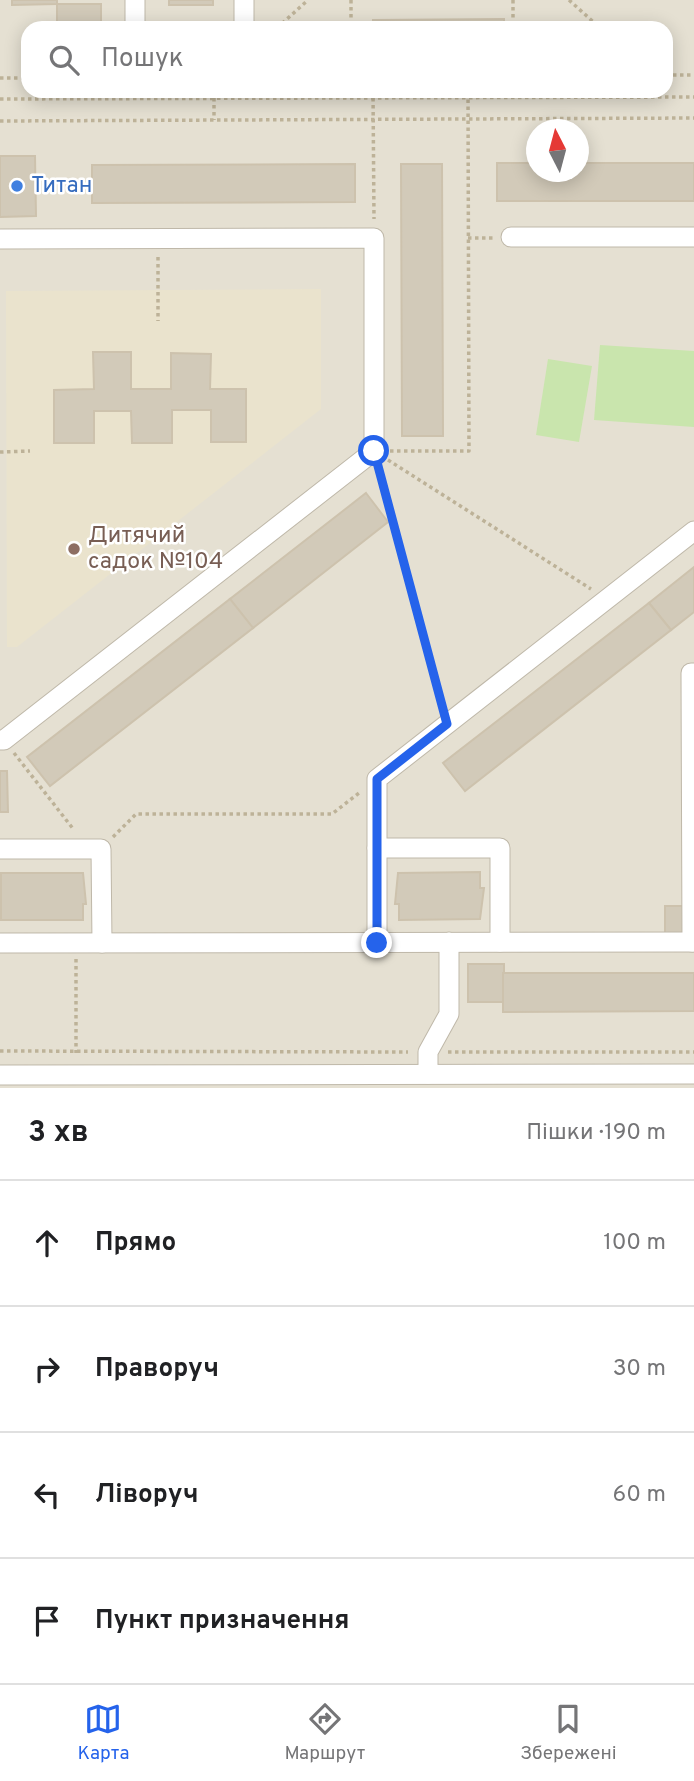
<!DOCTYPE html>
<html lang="uk">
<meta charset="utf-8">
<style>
:root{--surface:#fff;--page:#f6f6f6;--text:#202124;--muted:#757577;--line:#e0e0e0;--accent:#2563eb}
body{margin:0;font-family:Overpass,sans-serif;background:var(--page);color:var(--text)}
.compass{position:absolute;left:526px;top:119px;width:63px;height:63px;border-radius:50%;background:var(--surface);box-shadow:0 4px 18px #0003;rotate:354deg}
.stop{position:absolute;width:21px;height:21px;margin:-16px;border:5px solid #2563eb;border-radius:50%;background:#fff}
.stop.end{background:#2563eb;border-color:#fff;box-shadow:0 2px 7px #0008}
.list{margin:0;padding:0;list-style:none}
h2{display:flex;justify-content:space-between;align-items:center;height:91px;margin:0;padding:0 28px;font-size:30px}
h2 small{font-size:23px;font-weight:400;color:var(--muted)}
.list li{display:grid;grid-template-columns:46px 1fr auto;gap:21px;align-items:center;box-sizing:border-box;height:126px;padding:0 28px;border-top:2px solid var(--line)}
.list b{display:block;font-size:26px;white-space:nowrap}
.list em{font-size:23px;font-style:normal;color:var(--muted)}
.icon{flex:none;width:38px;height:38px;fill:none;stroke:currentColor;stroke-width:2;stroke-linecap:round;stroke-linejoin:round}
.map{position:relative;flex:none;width:694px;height:1088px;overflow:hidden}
.search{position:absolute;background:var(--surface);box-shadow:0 4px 18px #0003;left:21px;right:21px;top:21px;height:77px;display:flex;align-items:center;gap:18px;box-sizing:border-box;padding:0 24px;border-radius:21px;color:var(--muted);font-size:26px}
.sheet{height:595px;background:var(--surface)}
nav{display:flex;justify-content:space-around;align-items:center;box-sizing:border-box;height:98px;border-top:2px solid var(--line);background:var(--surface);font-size:19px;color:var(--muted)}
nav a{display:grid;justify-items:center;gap:4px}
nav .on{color:var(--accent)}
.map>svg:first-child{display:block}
</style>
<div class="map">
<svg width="694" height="1088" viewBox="0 0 694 1088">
<rect width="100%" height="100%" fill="#f1eee3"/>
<path fill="#e5e0d2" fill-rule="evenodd" d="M0,0h694v1088h-694zM28,28h638v63h-638zM536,130h42v42h-42z"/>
<polygon fill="#eae3cd" points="321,289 321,409 17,647 7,647 6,291"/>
<g fill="#c9e5ad">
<polygon points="600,345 694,351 694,427 594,420"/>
<polygon points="548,359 592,366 579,442 536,435"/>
</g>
<g fill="#d2cab9" stroke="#cdc2ad" stroke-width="2">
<polygon points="12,0 57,0 57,4 12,5"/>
<rect x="169" y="0" width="44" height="5"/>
<rect x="57" y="4" width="44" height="24"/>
<polygon points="504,19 504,28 373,28 373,20"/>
<polygon points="0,156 35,156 36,216 0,217"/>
<polygon points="497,163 536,163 536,172 578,172 578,163 694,163 694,201 497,201"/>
<polygon points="355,164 355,202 92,203 92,165"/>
<polygon points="401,164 442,164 443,436 402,436"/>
<polygon points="93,352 131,352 131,389 171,389 171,353 211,354 210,389 246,389 246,442 211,442 211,410 172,410 172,443 132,443 131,411 94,411 94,443 54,443 54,390 94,389"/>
<polygon points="366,493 388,522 253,628 230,599"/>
<polygon points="694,567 694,612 671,630 649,603"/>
<polygon points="230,599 253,628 50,786 27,757"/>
<polygon points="649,603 671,630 465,791 443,763"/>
<polygon points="0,771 7,771 8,812 0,812"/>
<polygon points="480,872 480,888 484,888 480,919 399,920 399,904 395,904 398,873"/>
<polygon points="1,873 83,873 86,904 83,904 83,920 1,920"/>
<rect x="665" y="906" width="20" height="27"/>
<rect x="468" y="964" width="36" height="38"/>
<polygon points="503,973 694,973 694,1011 503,1012"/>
</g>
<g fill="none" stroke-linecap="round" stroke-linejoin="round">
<defs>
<g id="minor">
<polyline points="135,0 135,28"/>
<polyline points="244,0 244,28"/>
<polyline points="511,237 694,237"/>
<polyline points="0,239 374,238 374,451 4,740 0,740"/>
<polyline points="377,848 500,848 500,942"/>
<polyline points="0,849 101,849 102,943"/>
<polyline points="692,942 691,673 694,673"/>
<polyline points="0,943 694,942"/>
<polyline points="377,943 377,779 694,531"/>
<polyline points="428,1074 428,1052 449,1014 449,942"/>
<polyline points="0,1075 694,1074"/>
</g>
</defs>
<use href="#minor" stroke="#bfb8a9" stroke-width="21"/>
<g stroke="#bdb298" stroke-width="3.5" stroke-dasharray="3.5 3.5" stroke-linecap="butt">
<polyline points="351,0 351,28"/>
<polyline points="513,0 513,28"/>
<polyline points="569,0 600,28"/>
<polyline points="277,28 308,0"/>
<polyline points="666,75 694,75"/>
<polyline points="0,78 28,78"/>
<polyline points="214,91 214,120"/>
<polyline points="373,91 374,219"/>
<polyline points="0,99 694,97"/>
<polyline points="0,121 694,118"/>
<polyline points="468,238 495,238"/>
<polyline points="158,257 158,321"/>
<polyline points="390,451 469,451 468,91"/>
<polyline points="0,452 30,451"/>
<polyline points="388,460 591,589"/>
<polyline points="379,470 443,706"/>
<polyline points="14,753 74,830"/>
<polyline points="113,837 136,814 332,814 359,793"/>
<polyline points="76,959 76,1053"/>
<polyline points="0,1051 408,1052"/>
<polyline points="448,1052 694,1052"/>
</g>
<use href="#minor" stroke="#fff" stroke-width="19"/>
</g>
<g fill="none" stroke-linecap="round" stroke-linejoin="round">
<polyline stroke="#2563eb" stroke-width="9" points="374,451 447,724 377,779 377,943"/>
</g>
<circle fill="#3f7fe0" stroke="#fff" stroke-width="2.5" cx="17" cy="186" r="7"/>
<circle fill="#8d6e63" stroke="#fff" stroke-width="2.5" cx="74" cy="549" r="7"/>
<g text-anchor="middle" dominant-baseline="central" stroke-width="5" stroke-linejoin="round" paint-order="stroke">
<g font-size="23" fill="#366cbe" stroke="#fff" text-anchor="start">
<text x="31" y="186">Титан</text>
</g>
<g font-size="23" fill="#785e54" stroke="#fff" text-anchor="start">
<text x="88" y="536">Дитячий<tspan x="88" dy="26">садок №104</tspan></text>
</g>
</g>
</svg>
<svg class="compass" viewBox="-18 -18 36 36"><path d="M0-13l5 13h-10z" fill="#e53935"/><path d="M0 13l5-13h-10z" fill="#757577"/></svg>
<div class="stop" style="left:374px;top:451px"></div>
<div class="stop end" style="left:377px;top:943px"></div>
<div class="search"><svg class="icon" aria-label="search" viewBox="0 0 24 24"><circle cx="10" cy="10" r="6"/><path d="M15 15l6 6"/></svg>Пошук</div>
</div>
<section class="sheet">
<h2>3 хв<small>Пішки · 190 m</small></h2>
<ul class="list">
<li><svg class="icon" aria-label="ahead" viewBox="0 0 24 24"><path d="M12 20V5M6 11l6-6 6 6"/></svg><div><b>Прямо</b></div><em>100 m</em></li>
<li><svg class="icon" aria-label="right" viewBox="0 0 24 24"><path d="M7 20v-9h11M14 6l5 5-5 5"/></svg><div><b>Праворуч</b></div><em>30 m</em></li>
<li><svg class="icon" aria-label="left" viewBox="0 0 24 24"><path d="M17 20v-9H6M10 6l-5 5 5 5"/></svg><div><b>Ліворуч</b></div><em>60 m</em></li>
<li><svg class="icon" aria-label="arrive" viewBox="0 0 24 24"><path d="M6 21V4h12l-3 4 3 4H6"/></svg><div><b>Пункт призначення</b></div></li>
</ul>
</section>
<nav>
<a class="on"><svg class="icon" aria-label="map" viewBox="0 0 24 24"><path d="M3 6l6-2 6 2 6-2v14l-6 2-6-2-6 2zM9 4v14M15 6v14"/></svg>Карта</a>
<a><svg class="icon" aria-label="directions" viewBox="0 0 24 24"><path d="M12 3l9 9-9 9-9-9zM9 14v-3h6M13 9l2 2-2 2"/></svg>Маршрут</a>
<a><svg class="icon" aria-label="saved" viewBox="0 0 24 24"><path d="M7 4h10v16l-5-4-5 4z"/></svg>Збережені</a>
</nav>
